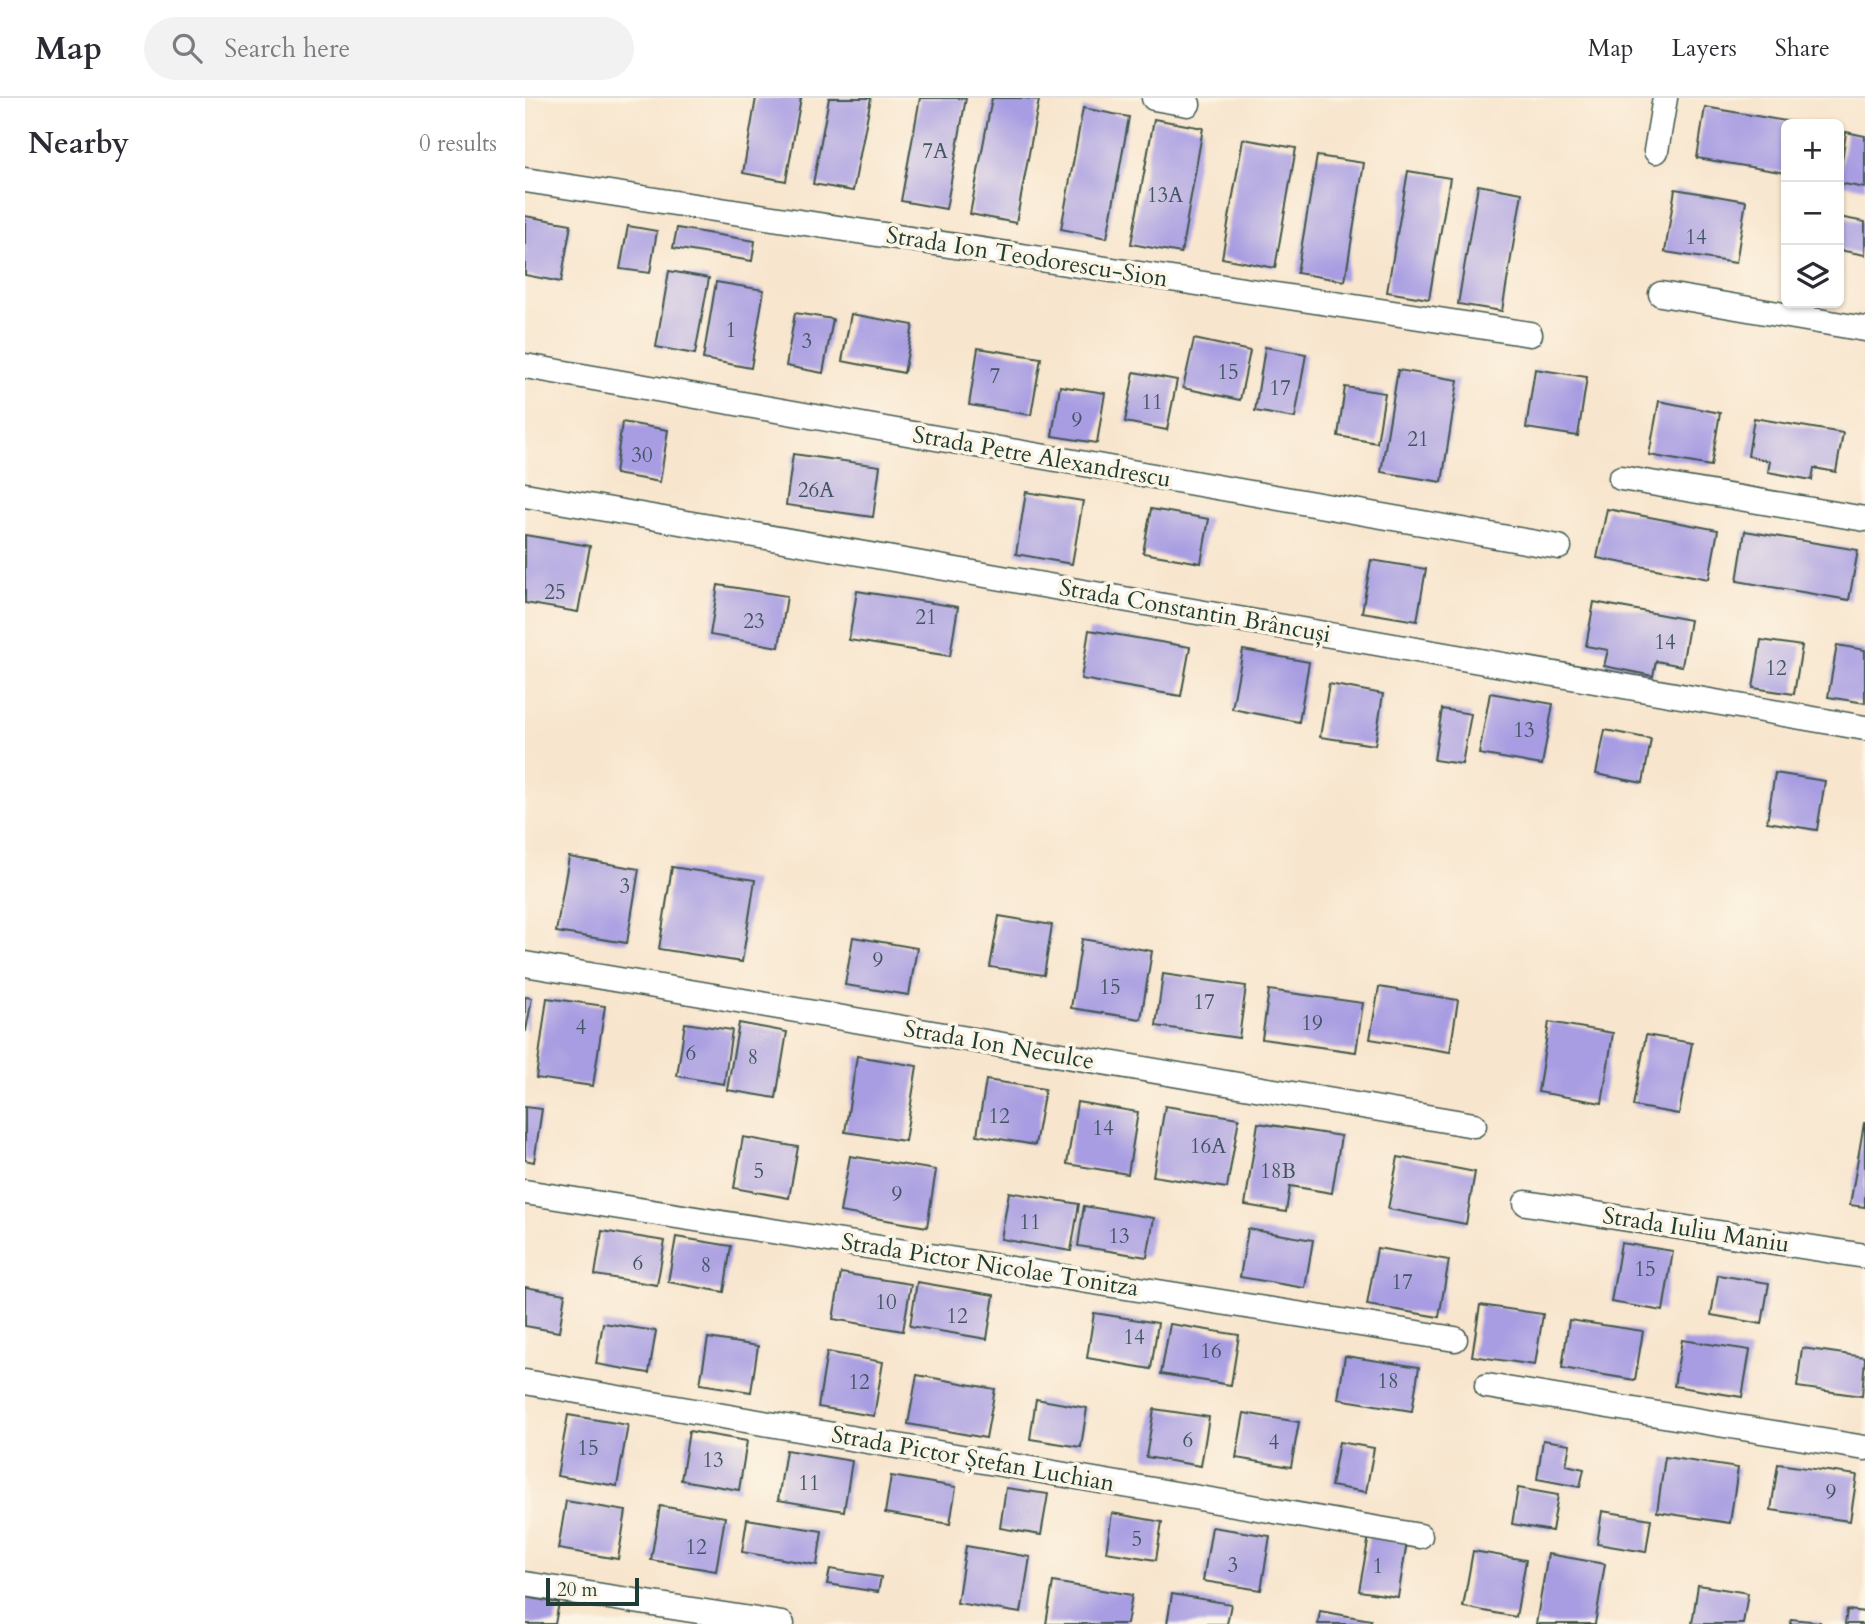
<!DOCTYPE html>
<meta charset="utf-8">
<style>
:root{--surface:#fff;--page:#f2f2f3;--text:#2b2b33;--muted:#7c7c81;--line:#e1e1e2}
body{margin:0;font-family:Cardo,serif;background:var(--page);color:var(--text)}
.controls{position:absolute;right:21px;top:21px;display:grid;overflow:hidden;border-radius:10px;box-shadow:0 2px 5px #0004}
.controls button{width:63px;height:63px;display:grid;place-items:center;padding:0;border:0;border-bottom:2px solid var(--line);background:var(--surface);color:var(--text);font:35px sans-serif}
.scale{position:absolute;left:21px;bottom:18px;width:93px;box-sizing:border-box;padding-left:7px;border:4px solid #1f3d34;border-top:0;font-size:19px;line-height:24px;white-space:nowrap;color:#1f3d34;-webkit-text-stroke:5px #fcf5e5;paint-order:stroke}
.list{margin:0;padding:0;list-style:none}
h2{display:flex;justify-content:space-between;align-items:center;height:91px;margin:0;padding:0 28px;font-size:30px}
h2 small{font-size:23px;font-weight:400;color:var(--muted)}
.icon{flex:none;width:38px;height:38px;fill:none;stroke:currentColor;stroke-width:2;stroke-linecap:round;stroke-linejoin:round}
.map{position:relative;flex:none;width:1340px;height:1526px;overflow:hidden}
header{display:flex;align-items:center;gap:42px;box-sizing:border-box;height:98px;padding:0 35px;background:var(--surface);border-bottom:2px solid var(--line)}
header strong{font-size:33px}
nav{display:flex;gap:38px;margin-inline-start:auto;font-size:24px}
.search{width:490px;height:63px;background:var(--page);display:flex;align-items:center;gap:18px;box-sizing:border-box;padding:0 24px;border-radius:38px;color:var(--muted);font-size:26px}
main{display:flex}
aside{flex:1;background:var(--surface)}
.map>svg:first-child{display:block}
</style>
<header>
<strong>Map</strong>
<div class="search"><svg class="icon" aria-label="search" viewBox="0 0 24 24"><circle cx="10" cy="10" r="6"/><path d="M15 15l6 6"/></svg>Search here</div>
<nav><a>Map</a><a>Layers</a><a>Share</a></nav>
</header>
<main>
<aside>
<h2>Nearby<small>0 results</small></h2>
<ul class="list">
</ul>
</aside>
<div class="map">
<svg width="1340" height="1526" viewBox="0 0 1340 1526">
<rect width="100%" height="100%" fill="#fcf5e5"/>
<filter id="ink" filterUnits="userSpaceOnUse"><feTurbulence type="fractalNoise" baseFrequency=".0143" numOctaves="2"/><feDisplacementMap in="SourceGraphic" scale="14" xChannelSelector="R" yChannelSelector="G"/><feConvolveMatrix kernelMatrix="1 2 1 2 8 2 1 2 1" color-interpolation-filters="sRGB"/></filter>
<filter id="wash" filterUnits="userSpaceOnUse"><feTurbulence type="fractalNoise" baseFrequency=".00686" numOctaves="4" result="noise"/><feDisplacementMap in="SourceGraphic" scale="28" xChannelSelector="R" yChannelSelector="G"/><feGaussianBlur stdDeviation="1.57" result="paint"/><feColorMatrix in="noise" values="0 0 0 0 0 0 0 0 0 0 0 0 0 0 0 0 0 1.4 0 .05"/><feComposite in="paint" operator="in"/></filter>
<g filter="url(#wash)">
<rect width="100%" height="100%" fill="#f8e5cd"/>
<g id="blocks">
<g fill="#a89de2">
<polygon points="231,0 276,0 261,83 218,75"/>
<polygon points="304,0 346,0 328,93 288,86"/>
<polygon points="395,0 441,0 421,111 376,103"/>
<polygon points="467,0 500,0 514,2 491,125 445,116"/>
<polygon points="1180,9 1272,25 1261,26 1261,75 1172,60"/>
<polygon points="558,10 604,19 582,140 536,131"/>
<polygon points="629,21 678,30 656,155 606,146"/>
<polygon points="1321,34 1340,38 1340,90 1314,85"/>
<polygon points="718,41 771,50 750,170 697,160"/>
<polygon points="792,58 839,65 820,183 772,175"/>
<polygon points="883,73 925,80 904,201 862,194"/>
<polygon points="953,87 997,95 977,213 933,206"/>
<polygon points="1150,91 1221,103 1211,165 1140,154"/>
<polygon points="0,118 46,126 36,184 0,177"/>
<polygon points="1314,119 1340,124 1340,157 1314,152"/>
<polygon points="103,128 132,133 125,175 95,171"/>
<polygon points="152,130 230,143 227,163 148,150"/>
<polygon points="144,173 184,180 170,256 131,249"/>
<polygon points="191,184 239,192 226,270 178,261"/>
<polygon points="1273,205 1291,205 1290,209"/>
<polygon points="270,215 308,221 298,275 261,268"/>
<polygon points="326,216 388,227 379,275 317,263"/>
<polygon points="669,241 725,253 715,302 658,290"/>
<polygon points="740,249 781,256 770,320 730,313"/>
<polygon points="453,250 516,260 506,317 444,307"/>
<polygon points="1010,271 1062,279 1053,338 1001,330"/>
<polygon points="873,272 933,282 917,384 856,374"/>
<polygon points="609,274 652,282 642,332 600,324"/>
<polygon points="535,288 580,295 572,345 527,338"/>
<polygon points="820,289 860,295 852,345 813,338"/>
<polygon points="1134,303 1195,315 1186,368 1124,357"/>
<polygon points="1229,320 1318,335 1311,374 1289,370 1287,382 1243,374 1245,363 1223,358"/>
<polygon points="97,324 143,332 135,384 90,376"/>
<polygon points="268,356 355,368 348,419 261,407"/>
<polygon points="501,394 558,403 547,466 491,456"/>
<polygon points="626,411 684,421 676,465 618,455"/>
<polygon points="1082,411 1193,432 1184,481 1072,460"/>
<polygon points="1220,433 1333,452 1324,502 1212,483"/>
<polygon points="0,437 65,448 53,514 0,505"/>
<polygon points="846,462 901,471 892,523 837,514"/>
<polygon points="193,487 262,498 254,549 185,537"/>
<polygon points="332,493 433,509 425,558 324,542"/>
<polygon points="1069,504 1165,522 1157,568 1131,563 1128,578 1079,568 1083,552 1061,548"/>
<polygon points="564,532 665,549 656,598 556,581"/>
<polygon points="1236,542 1277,548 1269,596 1228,590"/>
<polygon points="1312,547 1340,552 1340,605 1303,599"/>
<polygon points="718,552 784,564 774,624 707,611"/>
<polygon points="804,586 858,596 850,647 795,639"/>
<polygon points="965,595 1028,606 1017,667 954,656"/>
<polygon points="917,611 946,616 937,666 909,662"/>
<polygon points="1080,632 1126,641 1118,685 1071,676"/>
<polygon points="1250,675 1300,683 1292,732 1242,724"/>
<polygon points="44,759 114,771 102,845 31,834"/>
<polygon points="147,769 230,782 217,864 134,851"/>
<polygon points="474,818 527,827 519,877 465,869"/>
<polygon points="328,839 392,850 384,897 320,887"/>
<polygon points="557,841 627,853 616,921 546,910"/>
<polygon points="638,876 721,888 714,940 631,928"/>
<polygon points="854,889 933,902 925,954 845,941"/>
<polygon points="744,892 838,905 831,954 737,941"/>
<polygon points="0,899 7,900 1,933 0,933"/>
<polygon points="22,900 80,908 68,988 11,980"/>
<polygon points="1024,924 1088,935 1077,1005 1013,994"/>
<polygon points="160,925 207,932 199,986 152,978"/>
<polygon points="214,925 262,934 251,1000 202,992"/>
<polygon points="1121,937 1167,945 1154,1016 1108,1008"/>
<polygon points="332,958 392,968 380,1043 320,1034"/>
<polygon points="461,982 520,991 510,1047 452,1037"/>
<polygon points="552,1004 613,1014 603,1076 542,1066"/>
<polygon points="640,1008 714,1020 702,1090 628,1078"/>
<polygon points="0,1009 17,1011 9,1064 0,1062"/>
<polygon points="733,1025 816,1038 807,1095 765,1088 761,1114 720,1107"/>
<polygon points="1339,1025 1340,1025 1340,1109 1325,1107"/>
<polygon points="218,1039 273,1049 264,1100 209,1090"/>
<polygon points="325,1058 411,1072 402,1129 315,1114"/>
<polygon points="873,1059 950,1074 941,1126 863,1111"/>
<polygon points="484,1094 554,1106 546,1153 476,1141"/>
<polygon points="559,1108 629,1120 622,1159 553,1148"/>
<polygon points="723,1131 788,1142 780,1190 715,1179"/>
<polygon points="77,1133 140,1143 132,1187 70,1177"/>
<polygon points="151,1139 206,1148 199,1194 143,1184"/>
<polygon points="1096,1145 1148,1153 1138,1213 1086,1204"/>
<polygon points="852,1150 924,1162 914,1219 842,1207"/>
<polygon points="316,1175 386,1186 378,1233 308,1221"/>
<polygon points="1193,1177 1244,1185 1237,1226 1186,1217"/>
<polygon points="392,1184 469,1197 462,1241 385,1228"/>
<polygon points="0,1189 40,1196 34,1234 0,1228"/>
<polygon points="955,1207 1018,1216 1010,1267 947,1258"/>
<polygon points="569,1215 633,1225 626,1271 562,1260"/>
<polygon points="1044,1222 1118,1233 1110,1282 1037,1270"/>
<polygon points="78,1225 131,1233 124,1275 71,1266"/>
<polygon points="645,1226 714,1237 706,1287 636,1276"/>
<polygon points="183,1240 233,1248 226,1294 175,1286"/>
<polygon points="1157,1242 1225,1252 1217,1299 1149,1288"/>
<polygon points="1277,1250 1340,1259 1337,1298 1272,1289"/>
<polygon points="302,1254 358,1264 349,1318 293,1309"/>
<polygon points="820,1258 894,1269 887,1313 813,1301"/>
<polygon points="392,1277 470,1291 461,1340 383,1326"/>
<polygon points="511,1301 562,1310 556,1349 505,1341"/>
<polygon points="629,1311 684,1319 676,1368 621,1359"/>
<polygon points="719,1315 774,1324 766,1369 711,1360"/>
<polygon points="43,1317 103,1327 92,1388 32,1378"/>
<polygon points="164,1333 222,1343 214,1392 156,1382"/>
<polygon points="1018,1342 1045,1346 1041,1367 1059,1371 1055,1389 1012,1381"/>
<polygon points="814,1344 849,1350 841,1394 806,1388"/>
<polygon points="261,1352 327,1363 319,1413 253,1402"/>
<polygon points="1140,1359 1213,1370 1205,1425 1132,1414"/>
<polygon points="1253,1366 1332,1377 1325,1423 1246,1412"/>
<polygon points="366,1378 431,1389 425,1426 360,1415"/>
<polygon points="481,1390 523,1396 516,1437 475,1430"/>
<polygon points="993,1390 1033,1397 1027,1433 987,1426"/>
<polygon points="41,1403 101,1413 93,1461 33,1451"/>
<polygon points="135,1408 200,1419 191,1473 126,1462"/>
<polygon points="1077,1413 1126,1421 1121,1454 1072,1446"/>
<polygon points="587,1415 637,1424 631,1462 581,1454"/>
<polygon points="222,1421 297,1433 292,1467 217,1454"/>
<polygon points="687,1429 745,1438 736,1492 678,1483"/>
<polygon points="844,1438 882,1444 873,1499 834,1493"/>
<polygon points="441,1448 505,1459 496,1515 432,1505"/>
<polygon points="948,1453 1001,1462 991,1519 938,1509"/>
<polygon points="1023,1456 1080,1466 1070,1526 1011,1526"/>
<polygon points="305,1471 356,1479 353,1494 302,1486"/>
<polygon points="528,1484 607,1497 602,1526 521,1526"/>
<polygon points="1173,1487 1223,1495 1218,1526 1167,1526"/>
<polygon points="647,1496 706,1506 702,1526 642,1526"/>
<polygon points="0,1499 34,1505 30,1526 0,1526"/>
<polygon points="1322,1512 1340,1514 1340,1526 1320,1526"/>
<polygon points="795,1513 846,1522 846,1526 793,1526"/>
<polygon points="1266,1521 1295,1524 1294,1526 1265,1526"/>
</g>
</g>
</g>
<g filter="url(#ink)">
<use href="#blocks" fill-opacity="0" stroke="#40564b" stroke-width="2"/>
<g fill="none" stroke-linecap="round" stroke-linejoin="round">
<defs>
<g id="minor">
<polyline points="629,0 663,6"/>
<polyline points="1131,53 1140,0"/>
<polyline points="0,82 1005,236"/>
<polyline points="1136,196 1340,231"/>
<polyline points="0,268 1034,449"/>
<polyline points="1096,380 1340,421"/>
<polyline points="0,397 1340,630"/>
<polyline points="0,866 949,1027"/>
<polyline points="0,1094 930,1241"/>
<polyline points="1001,1105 1340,1158"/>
<polyline points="0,1284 895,1438"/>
<polyline points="962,1288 1340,1350"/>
<polyline points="0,1486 257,1526"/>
</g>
</defs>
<use href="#minor" stroke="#40564b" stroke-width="27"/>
<use href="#minor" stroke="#fff" stroke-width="24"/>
</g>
</g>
<g text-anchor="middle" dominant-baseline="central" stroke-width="7" stroke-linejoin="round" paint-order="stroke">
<g font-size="21" fill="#415560">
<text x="410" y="53">7A</text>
<text x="640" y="97">13A</text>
<text x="1171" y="139">14</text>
<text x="206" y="232">1</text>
<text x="282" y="243">3</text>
<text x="703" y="274">15</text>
<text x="470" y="278">7</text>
<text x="755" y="290">17</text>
<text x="627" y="304">11</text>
<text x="552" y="322">9</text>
<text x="893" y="341">21</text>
<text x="117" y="357">30</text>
<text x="291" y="392">26A</text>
<text x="30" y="494">25</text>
<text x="401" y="519">21</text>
<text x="229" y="523">23</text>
<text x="1140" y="544">14</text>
<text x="1251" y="570">12</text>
<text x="999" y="632">13</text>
<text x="100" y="788">3</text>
<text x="353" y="862">9</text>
<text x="585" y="889">15</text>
<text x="679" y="904">17</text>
<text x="787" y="925">19</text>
<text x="56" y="929">4</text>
<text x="166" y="955">6</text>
<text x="228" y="959">8</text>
<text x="474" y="1018">12</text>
<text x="578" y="1030">14</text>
<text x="683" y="1048">16A</text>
<text x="234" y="1073">5</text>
<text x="753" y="1073">18B</text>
<text x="372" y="1096">9</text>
<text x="505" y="1124">11</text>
<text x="594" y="1138">13</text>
<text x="113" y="1165">6</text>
<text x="181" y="1167">8</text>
<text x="1120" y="1171">15</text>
<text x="877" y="1184">17</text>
<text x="361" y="1204">10</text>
<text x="432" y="1218">12</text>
<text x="609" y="1239">14</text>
<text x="686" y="1253">16</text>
<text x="863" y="1283">18</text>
<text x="334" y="1284">12</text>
<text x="663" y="1342">6</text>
<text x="749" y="1344">4</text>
<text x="63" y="1350">15</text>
<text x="188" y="1362">13</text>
<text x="284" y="1385">11</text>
<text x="1306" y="1394">9</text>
<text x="612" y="1441">5</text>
<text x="171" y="1449">12</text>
<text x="708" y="1467">3</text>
<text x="853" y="1468">1</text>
</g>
<g font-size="24" fill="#1f3d34" stroke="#fcf5e5">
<text transform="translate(502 159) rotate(9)">Strada Ion Teodorescu-Sion</text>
<text transform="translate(517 359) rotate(10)">Strada Petre Alexandrescu</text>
<text transform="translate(670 513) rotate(10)">Strada Constantin Brâncuși</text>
<text transform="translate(474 947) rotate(10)">Strada Ion Neculce</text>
<text transform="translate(1171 1132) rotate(9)">Strada Iuliu Maniu</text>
<text transform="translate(465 1167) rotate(9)">Strada Pictor Nicolae Tonitza</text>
<text transform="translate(448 1361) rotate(10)">Strada Pictor Ștefan Luchian</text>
</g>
</g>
</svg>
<div class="controls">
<button>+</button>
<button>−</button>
<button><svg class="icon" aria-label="layers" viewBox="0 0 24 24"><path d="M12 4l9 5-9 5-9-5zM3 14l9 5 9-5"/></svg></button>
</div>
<div class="scale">20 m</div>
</div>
</main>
